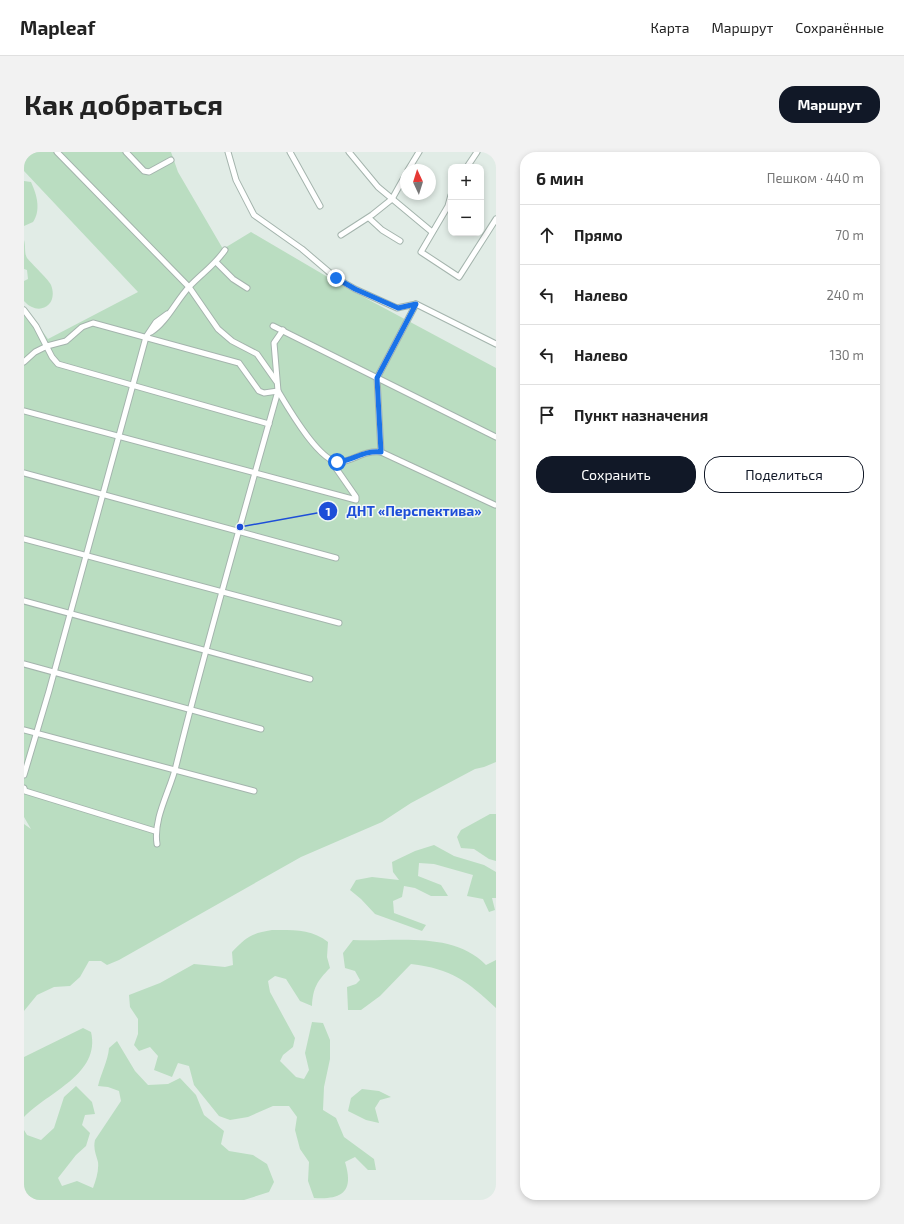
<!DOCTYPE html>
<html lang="ru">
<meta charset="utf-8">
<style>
:root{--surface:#fff;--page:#f2f2f2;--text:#222;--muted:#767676;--line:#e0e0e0;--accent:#111827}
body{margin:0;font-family:"Exo 2",sans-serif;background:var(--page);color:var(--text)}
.controls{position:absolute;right:12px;top:12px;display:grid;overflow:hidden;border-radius:8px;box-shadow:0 2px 6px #0003}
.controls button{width:36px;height:36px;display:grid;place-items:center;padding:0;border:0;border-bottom:1px solid var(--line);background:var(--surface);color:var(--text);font:20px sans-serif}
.compass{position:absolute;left:376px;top:12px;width:36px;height:36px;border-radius:50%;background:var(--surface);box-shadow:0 2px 6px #0003;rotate:356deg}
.stop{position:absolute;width:12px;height:12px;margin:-9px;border:3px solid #1a73e8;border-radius:50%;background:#fff}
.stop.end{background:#1a73e8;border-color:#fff;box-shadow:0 1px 4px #0008}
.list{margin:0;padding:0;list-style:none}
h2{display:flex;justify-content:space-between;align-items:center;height:52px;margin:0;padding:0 16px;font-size:17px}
h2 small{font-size:13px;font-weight:400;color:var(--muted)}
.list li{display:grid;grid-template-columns:26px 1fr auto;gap:12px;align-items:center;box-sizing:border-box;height:60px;padding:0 16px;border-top:1px solid var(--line)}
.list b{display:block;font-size:15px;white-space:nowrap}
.list em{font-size:13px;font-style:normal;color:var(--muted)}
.actions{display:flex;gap:8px;padding:12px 16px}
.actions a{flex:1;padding:9px 0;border:1px solid var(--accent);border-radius:16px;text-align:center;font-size:14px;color:var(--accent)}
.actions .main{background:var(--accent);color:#fff}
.icon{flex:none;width:22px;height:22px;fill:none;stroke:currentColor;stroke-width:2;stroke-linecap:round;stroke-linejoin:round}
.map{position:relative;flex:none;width:472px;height:1048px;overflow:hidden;border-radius:16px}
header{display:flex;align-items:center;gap:24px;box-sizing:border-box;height:56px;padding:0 20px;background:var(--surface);border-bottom:1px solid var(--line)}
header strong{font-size:19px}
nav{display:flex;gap:22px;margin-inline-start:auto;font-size:14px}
.intro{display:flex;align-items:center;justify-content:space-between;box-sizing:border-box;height:96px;padding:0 24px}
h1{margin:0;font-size:28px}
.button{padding:10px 18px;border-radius:16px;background:var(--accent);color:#fff;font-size:14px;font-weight:700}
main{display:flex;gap:24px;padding:0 24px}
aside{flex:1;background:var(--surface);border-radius:16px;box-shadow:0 2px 6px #0003}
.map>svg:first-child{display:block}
</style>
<header>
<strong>Mapleaf</strong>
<nav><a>Карта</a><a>Маршрут</a><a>Сохранённые</a></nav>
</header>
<div class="intro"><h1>Как добраться</h1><a class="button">Маршрут</a></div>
<main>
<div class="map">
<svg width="472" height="1048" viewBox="0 0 472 1048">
<rect width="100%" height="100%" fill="#e1ece6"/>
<g fill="#baddc1">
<polygon points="0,0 147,0 154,20 199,97 227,80 319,134 472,216 472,610 460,615 451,617 387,651 358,670 277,705 95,808 83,813 77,809 65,809 56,825 46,834 30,835 13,843 0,859 0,672 7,677 0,665 0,154 24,187 114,140 0,19"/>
<path d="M0,29l7,1c6,13 10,28 2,40l-9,4z"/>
<path d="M0,88c2,6 0,13 3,18 4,5 23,23 24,27 8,21 -13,32 -27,16v-20l4,-2 -1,-9 -3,-1z"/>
<polygon points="466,662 472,662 472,709 465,707 450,697 437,696 433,685 437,678"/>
<polygon points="410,693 430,704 460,713 472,720 472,746 468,746 471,758 465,760 459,747 443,744 449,723 410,712 395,711 394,724 417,733 424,744 407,744 391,736 380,734 378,745 369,749 370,761 402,773 398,779 351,762 337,747 326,738 332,728 348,725 375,728 369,720 368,710 391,699"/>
<path d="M248,778c21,0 40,-1 56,12l-1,15 3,11c-13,13 -17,20 -18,38l-12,-5 -14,-22 -11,-3 -7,5 2,11 25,46 -2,9 -10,8 -3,6 16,16 8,2 5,-9 -4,-17 7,-31 11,1 7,17v19l-6,28 -1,23 13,8 8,19 30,22 2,11h-8l-13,-13 -10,5c9,29 -2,38 -31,36l-6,-17 1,-19 -9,-13 -5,-19 2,-13 -8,-11h-16l-25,11 -18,3 -11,-4 -25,-31 -5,-19 -11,-3 -6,14 -18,-7 4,-14 -8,-9 -11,4 -5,-6 4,-11v-15l-8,-12 -1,-12 31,-12 34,-19 31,3 8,-2 -1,-13c14,-15 20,-19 40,-22z"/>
<path d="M329,788c44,2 100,-9 133,25l10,-5v48c-29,-27 -44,-39 -85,-44l-31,32 -19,14h-13l-1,-23 9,-3 4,-4 -5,-9 -10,-3 -2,-15z"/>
<path d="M59,876l8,4c10,42 -43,60 -67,85v-60z"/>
<path d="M93,889l18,30 13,14 20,-1 12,-6 16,17 8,20 20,16 -3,13 8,7 24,4 14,9 7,18 -5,10 -25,8h-220v-70l3,5 14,5 13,-12 10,-31 12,-11 16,16 3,12 -10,1 -3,10 8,8 -4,13 -10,9 -18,23 4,8 15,-5 16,7c3,-8 6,-17 5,-26 -2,-8 -5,-13 -3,-22l26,-39 -2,-10 -11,-4 -10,-1c3,-13 10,-25 11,-38z"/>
<polygon points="338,937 355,939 367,945 356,948 351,956 355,971 342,968 324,959 327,946"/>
</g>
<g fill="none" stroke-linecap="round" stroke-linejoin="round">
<defs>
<g id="minor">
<polyline points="33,0 165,135 194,177 208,189 233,202 252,229"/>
<polyline points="102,0 120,19 125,20 147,8"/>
<polyline points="204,0 212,28 230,63 278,97 312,126 331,137 373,156 392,152 472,192"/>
<polyline points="266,0 296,54"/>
<polyline points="325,0 354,35 408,80"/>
<polyline points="468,0 472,3"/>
<polyline points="443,15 453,0"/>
<polyline points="384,18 395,0"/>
<polyline points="427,43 424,54 397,100 435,125 472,67"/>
<polyline points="345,66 358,78 376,89"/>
<polyline points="317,83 348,63 368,47 382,22"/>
<polyline points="193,111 209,127 223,136"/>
<polyline points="0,158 12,174 28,205 34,212 245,272"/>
<polyline points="249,174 472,285"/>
<path d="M127,180c15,-9 25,-31 38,-45 13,-14 25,-21 36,-37"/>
<path d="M0,210l11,-10 12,-6 19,-5 16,-14 11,-4 146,40 20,28 5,2 14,-2c9,15 42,73 62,71 15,-2 24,-12 41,-10l114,53"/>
<polyline points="0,259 332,348 332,345 307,309"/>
<polyline points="357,300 353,226 392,152"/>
<polyline points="0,321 312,406"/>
<polyline points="0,387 315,471"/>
<polyline points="0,449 286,527"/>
<polyline points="0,512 237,577"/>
<polyline points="0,578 230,639"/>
<polyline points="0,623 25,539 122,185 132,170 143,162"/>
<polyline points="0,636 1,639 131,679"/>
<path d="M133,692c-4,-26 13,-53 19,-78 31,-126 67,-250 102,-375l-4,-48 9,-13"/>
</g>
</defs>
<use href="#minor" stroke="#a4b4ad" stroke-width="7"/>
<use href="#minor" stroke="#fff" stroke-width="5"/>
</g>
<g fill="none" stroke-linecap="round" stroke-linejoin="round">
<path stroke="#1a73e8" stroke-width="5" d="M312,126l19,11 43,19 18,-4 -39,74 4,74c-18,-2 -28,9 -44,10"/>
</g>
<path fill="none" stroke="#1d4ed8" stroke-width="1.5" d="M216 375L304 359"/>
<g fill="#1d4ed8" stroke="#f2f8f5" stroke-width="1.5">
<circle cx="216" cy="375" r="4"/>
<circle cx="304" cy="359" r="10"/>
</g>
<g font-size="12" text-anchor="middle" font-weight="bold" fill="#fff">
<text x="304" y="364">1</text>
</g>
<g font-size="14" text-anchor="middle" font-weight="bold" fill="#1d4ed8" stroke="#f2f8f5" stroke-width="3" stroke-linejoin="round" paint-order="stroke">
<text x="390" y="364">ДНТ «Перспектива»</text>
</g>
</svg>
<div class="controls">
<button>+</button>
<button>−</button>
</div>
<svg class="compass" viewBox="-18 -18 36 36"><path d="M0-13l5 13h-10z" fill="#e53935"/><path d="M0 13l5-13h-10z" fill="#767676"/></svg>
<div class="stop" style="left:313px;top:310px"></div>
<div class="stop end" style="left:312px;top:126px"></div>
</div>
<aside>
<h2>6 мин<small>Пешком · 440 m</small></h2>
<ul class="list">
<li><svg class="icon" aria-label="ahead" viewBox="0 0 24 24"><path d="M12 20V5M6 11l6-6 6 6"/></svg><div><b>Прямо</b></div><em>70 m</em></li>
<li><svg class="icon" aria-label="left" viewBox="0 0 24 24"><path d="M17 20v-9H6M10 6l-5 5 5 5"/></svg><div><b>Налево</b></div><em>240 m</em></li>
<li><svg class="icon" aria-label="left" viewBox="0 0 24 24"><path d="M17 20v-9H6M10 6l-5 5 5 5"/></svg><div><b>Налево</b></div><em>130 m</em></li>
<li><svg class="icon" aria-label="arrive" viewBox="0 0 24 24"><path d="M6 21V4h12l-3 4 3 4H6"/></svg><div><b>Пункт назначения</b></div></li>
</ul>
<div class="actions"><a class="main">Сохранить</a><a>Поделиться</a></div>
</aside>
</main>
